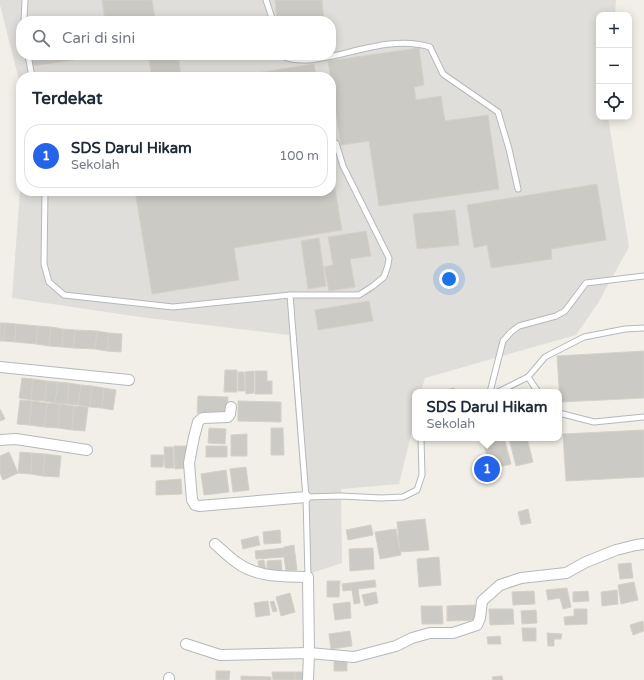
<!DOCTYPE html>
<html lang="id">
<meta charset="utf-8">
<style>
:root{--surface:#fff;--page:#f2f2f3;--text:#1f2937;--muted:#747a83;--line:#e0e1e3;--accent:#2563eb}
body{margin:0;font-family:"Varela Round",sans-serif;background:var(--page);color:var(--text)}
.controls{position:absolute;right:12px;top:12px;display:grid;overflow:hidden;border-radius:8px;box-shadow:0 2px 10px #0003}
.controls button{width:36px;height:36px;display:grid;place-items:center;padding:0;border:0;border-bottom:1px solid var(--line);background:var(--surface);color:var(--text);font:20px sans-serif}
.you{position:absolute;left:449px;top:279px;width:14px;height:14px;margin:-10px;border:3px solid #fff;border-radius:50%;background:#1a73e8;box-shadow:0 0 0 6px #1a73e833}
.badge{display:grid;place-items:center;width:26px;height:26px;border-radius:50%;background:var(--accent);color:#fff;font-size:13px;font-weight:700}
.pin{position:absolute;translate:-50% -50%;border:2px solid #fff;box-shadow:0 1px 4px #0006}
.popup{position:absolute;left:412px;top:389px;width:150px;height:52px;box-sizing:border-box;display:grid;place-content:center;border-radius:8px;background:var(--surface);filter:drop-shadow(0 1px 3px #0005);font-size:13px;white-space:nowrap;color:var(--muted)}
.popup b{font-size:15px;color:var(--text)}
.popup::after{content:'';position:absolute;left:50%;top:100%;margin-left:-8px;border:8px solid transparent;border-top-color:var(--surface)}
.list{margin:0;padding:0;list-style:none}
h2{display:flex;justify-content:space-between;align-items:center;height:52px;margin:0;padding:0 16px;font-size:17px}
h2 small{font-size:13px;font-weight:400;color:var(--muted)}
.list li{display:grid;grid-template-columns:26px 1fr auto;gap:12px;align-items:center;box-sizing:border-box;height:64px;margin:0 8px 8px;padding:0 8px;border:1px solid var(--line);border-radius:16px}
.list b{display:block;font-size:15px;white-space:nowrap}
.list p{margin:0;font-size:13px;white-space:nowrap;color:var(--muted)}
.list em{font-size:13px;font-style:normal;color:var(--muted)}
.icon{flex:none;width:22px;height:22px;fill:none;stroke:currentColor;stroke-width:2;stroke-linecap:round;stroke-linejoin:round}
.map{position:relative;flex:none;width:644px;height:680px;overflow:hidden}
.search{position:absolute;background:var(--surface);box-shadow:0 2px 10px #0003;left:16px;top:16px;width:320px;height:44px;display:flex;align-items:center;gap:10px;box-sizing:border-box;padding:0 14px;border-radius:16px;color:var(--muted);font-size:15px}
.panel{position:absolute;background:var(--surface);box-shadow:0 2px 10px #0003;left:16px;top:72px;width:320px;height:124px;border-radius:16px}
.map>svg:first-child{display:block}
</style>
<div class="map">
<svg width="644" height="680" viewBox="0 0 644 680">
<rect width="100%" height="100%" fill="#f1efe8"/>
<path fill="#e0deda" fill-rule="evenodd" d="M0,0h616l-1,15h-16v102h9l21,130 -31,56 -22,32 -151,43 -4,14h-6v27l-16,65 -58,5 1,74 -33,11 -20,-239 -149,-18 -128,-19 9,-120v13h310v-114h-310v11l-21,-83zM21,21h310v34h-310z"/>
<g fill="#cccac5" stroke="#d6d1c6">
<polygon points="102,0 152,0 155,18 126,21 105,21"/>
<polygon points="275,0 322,0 324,21 277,21"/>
<polygon points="419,48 424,85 414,87 416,100 441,96 445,121 488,115 499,189 379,206 369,141 341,145 328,61"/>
<polygon points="29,55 74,55 74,60 31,66"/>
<polygon points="148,55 178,55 181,77 152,77"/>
<polygon points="314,64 316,77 231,77"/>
<polygon points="331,166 342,230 234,248 239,280 152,294 135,191 331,191"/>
<polygon points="597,184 606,240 551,249 552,259 491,268 487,245 474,248 467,205"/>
<polygon points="455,210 459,245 417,249 413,214"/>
<polygon points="366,231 371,256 350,259 355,287 329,291 324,267 333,265 328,237"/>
<polygon points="319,238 326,286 308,289 301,241"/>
<polygon points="369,301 373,321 318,330 315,310"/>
<polygon points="0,323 5,323 3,341 0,341"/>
<polygon points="5,323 16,324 15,342 3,341"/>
<polygon points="16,324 38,326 36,344 15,342"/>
<polygon points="38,326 51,327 49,346 36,344"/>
<polygon points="51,327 63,329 62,347 49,346"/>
<polygon points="63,329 75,330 73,348 62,347"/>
<polygon points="75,330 97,331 95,349 73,348"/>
<polygon points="97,331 109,333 107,351 95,349"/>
<polygon points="109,333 122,334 121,352 107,351"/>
<polygon points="644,351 644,398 560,402 557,356"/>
<polygon points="225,370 237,370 237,392 224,392"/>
<polygon points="254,371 254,393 246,394 245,372"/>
<polygon points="255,371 267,371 267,381 272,381 272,394 255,394"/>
<polygon points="238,372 244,372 245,391 238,391"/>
<polygon points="22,378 33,379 31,400 19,398"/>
<polygon points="33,379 47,381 44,401 31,400"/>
<polygon points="47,381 58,382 55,403 44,401"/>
<polygon points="58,382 69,383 67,404 55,403"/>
<polygon points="69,383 81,385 78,405 67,404"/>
<polygon points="81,385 92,386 90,407 78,405"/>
<polygon points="92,386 104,388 102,408 90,407"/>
<polygon points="104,388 116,390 113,410 102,408"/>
<polygon points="454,388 455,392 438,392"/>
<polygon points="198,396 228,397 227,414 197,413"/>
<polygon points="20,400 32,401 29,425 17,424"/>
<polygon points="32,401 47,403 44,427 29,425"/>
<polygon points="238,401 281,402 281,422 238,421"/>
<polygon points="47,403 60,404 58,428 44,427"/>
<polygon points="60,404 74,406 72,430 58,428"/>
<polygon points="74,406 88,407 85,431 72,430"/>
<polygon points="0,409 5,419 0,421"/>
<polygon points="209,428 226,429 225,444 208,443"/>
<polygon points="271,428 283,428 284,455 271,455"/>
<polygon points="644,430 644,477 566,481 563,434"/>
<polygon points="247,434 247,456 231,456 231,435"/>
<polygon points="499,438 504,438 511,464 491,469 483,442"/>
<polygon points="509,438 527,438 533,462 516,466"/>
<polygon points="174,446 187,446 188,468 175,469"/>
<rect x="206" y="446" width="21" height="11"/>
<polygon points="164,447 173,447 174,468 165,468"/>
<polygon points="9,452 18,473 3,480 0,473 0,456"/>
<polygon points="20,452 32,453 31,474 18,473"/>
<polygon points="32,453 45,454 43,476 31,474"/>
<polygon points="45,454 61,456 59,477 43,476"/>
<polygon points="151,455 164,455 163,467 151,467"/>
<polygon points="246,467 249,490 233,492 230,469"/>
<polygon points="226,470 229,492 204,495 201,474"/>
<polygon points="181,479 182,494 156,495 156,481"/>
<polygon points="528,509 531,523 521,525 518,512"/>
<polygon points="425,519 429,550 400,552 397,522"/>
<polygon points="371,525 373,535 348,540 346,530"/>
<polygon points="396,529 401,555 380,559 375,532"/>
<polygon points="280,530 281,543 264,544 263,532"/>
<polygon points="258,536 260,545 243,549 241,540"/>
<polygon points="294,545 297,570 286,571 284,557 256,559 255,551 284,548 284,547"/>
<polygon points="373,548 374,569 350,571 349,549"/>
<polygon points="439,557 441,585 419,587 417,559"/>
<polygon points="264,560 266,571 259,572 258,561"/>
<polygon points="281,560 282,571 267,572 267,561"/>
<polygon points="631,563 633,578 620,579 618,564"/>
<polygon points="375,580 376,587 358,589 360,603 354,604 352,590 343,591 342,584"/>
<polygon points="327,581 340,581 339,597 327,597"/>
<polygon points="634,582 638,600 621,604 618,585"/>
<polygon points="567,588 571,607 563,609 560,598 548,600 546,590"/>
<polygon points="617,590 618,604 602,606 601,592"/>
<polygon points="534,591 535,604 513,605 512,592"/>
<polygon points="588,591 589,601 573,602 573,592"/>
<polygon points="376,592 378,603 365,606 362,595"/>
<polygon points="290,593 295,612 281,616 276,597"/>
<polygon points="268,601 270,615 256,617 254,603"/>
<polygon points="274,601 277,611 273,612 270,602"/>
<polygon points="350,602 351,618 335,620 333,604"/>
<polygon points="475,605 476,620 447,621 447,606"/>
<polygon points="421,606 442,606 443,624 422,624"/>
<polygon points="489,609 513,609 514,624 490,625"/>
<polygon points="574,609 587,609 587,624 565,625 564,617 574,616"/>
<polygon points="536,610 537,623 522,624 521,611"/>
<polygon points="643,621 644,631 633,635 630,625"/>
<polygon points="522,628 536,628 536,641 523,641"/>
<polygon points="350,631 352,646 331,649 329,634"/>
<polygon points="547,633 562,634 561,639 554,639 554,646 548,646"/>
<polygon points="500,636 501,644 488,644 487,637"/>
<rect x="334" y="659" width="13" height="12"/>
<polygon points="216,671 230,671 229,680 216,680"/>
<polygon points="272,672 295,672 295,680 273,680"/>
<rect x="295" y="672" width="9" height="8"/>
<polygon points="241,676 271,677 271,680 241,680"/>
<polygon points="502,676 503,680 493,680 492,677"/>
</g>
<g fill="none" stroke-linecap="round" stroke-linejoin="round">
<defs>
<g id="lane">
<polyline points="266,0 273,21"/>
<polyline points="24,21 25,0"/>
<polyline points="28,55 32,77"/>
<path d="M284,55v2c17,6 33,2 49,-1 31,-7 66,-19 97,-9l13,27 55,38 11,37 9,40"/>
<polyline points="45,191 44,264 49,282 64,295 173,307 290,295 359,295 373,286 384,277 388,265 389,258 343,166 336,143"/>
<polyline points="290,295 306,497 308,577"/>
<polyline points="528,377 538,392"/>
<polyline points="490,392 503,341 511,332 519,326 556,316 565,311 586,283 644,276"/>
<polyline points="498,392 528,377 545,357 584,337 625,329 644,328"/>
<polyline points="559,413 594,422 644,417"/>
<polyline points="306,497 341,496 381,498 403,497 417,490 422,475 421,438"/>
</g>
<g id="street">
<polyline points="0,367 129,380"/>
<polyline points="231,407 230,414 228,417 203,418 201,419 198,422 194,437 189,463 192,500 195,505 199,506 306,497"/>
<polyline points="0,440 16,439 87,450"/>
<path d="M215,544c7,6 14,13 21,18 21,16 47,14 72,15l1,76 -1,27"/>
<polyline points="186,644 220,655 309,653 354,657 396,646 412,638 430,633 453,633 477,625 480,618 482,601 500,585 521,578 566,573 586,562 616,550 636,545 644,544"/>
<polyline points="169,680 169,678"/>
</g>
</defs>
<use href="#lane" stroke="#b5b8bc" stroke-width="7"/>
<use href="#street" stroke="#b5b8bc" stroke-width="12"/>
<use href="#lane" stroke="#fff" stroke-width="5"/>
<use href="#street" stroke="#fff" stroke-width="10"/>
</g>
</svg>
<div class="controls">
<button>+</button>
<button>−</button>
<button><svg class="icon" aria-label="locate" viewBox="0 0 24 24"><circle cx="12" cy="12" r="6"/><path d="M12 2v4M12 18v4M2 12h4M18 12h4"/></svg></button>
</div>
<div class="you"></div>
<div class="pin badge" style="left:487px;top:469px">1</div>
<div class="popup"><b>SDS Darul Hikam</b>Sekolah</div>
<div class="search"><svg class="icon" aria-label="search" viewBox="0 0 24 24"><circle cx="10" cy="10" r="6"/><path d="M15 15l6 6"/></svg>Cari di sini</div>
<section class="panel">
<h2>Terdekat<small></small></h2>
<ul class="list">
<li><span class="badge">1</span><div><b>SDS Darul Hikam</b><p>Sekolah</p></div><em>100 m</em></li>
</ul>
</section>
</div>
